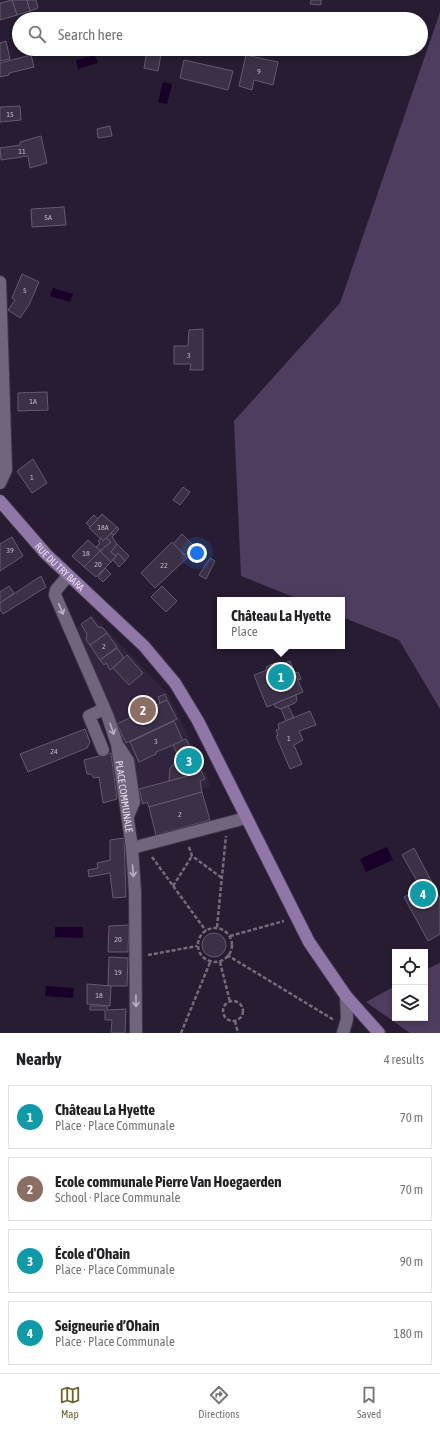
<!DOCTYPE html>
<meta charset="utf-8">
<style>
:root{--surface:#fff;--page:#f6f6f6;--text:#202124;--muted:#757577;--line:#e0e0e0;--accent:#6f642c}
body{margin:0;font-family:"Asap Condensed",sans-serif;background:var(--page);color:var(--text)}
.controls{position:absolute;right:12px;bottom:12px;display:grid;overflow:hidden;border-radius:0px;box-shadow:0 2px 6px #0003}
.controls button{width:36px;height:36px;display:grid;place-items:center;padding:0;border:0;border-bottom:1px solid var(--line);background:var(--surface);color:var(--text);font:20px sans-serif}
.you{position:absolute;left:197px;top:553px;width:14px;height:14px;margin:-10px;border:3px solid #fff;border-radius:50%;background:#1a73e8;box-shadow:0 0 0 6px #1a73e833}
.badge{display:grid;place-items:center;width:26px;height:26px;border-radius:50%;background:var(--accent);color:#fff;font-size:13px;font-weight:700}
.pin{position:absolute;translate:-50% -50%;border:2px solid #fff;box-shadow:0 1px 4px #0006}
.popup{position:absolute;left:217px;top:597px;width:128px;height:52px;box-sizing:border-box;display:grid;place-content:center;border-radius:0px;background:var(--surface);filter:drop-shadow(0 1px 3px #0005);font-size:13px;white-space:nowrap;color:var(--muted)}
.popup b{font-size:15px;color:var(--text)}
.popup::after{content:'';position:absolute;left:50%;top:100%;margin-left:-8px;border:8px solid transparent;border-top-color:var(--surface)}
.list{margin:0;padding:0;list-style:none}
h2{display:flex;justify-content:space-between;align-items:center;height:52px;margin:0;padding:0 16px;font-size:17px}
h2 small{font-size:13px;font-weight:400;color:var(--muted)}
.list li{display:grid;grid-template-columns:26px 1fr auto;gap:12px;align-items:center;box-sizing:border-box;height:64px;margin:0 8px 8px;padding:0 8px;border:1px solid var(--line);border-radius:0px}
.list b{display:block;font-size:15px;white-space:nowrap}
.list p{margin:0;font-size:13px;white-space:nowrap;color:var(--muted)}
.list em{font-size:13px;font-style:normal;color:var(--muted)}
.icon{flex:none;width:22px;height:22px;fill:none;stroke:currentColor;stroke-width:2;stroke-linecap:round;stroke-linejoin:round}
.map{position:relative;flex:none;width:440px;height:1033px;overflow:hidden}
.search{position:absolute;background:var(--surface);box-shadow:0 2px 6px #0003;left:12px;right:12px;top:12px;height:44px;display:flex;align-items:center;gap:10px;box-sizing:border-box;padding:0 14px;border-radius:22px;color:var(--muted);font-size:15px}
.sheet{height:340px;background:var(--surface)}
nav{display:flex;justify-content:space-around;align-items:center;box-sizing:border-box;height:56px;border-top:1px solid var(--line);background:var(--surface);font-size:11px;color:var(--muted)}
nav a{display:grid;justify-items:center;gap:2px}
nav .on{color:var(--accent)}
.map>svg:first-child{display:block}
</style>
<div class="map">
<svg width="440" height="1033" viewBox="0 0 440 1033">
<rect width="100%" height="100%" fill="#271c31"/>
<polygon fill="#32233e" points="92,615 168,694 208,778 210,787 140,805 132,766 126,746 114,721 107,698 77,628"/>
<g fill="#4e3d5e">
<polygon points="440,12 440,709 399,640 342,617 342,600 301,600 241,576 234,421 340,303"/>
<polygon points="440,963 440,1033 410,1033 366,1002 395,986 395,1018 425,1018 425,970"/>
</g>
<g fill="#180029">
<polygon points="95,55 98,63 78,69 76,60"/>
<polygon points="163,82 172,84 167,104 158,102"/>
<polygon points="53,288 73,294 70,302 50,296"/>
<polygon points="387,847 393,860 366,872 360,859"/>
<polygon points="55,927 83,927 83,938 55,937"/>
<polygon points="46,986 74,988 73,998 45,996"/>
</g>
<g fill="#3c3047" stroke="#655971">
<polygon points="12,0 27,0 30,11 17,15"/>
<polygon points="12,0 17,15 0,20 0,3"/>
<polygon points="27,0 36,0 38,8 30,11"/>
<polygon points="311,0 321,0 321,5 310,4"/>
<polygon points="250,12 259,14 258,19 248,19"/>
<polygon points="6,41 10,59 0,61 0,43"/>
<polygon points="147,51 161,54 158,71 144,68"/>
<polygon points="31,55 34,67 9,73 9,75 0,77 0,63"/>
<polygon points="246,55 278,62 273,85 254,80 252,90 239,86"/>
<polygon points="184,60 233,71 228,90 180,78"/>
<polygon points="20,106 21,120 0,122 0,107"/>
<polygon points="110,126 112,136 98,138 97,129"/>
<polygon points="41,136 47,163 30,168 28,156 1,160 0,148 20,145 20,142"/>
<polygon points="64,207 66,225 32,227 31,209"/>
<polygon points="22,274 39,282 29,305 20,318 8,310 15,300 12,298"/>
<polygon points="203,329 203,370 190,370 191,364 174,364 174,346 188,346 189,330"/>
<polygon points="47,392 48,410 18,411 18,393"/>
<polygon points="33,459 47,483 32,493 17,471"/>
<polygon points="183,487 190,492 180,505 173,500"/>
<polygon points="102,514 117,527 103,541 89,528"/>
<polygon points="94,515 98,519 90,527 86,523"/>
<polygon points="117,527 119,529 114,535 111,533"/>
<polygon points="111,533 114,535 112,537 117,544 111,552 116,556 111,562 100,551 111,542 106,538"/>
<polygon points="182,534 194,546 185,555 173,544"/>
<polygon points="12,537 23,556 0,571 0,544"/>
<polygon points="101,538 103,541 106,538 111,542 100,551 96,547 100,543 98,541"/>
<polygon points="88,540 100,551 84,567 72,556"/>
<polygon points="172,542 187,558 155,588 141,573"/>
<polygon points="117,544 129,556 125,561 118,553 116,556 111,552"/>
<polygon points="100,551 111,562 96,577 84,567"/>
<polygon points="118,553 125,561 119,567 113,560"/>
<polygon points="210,558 215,561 206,579 199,575"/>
<polygon points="105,568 111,574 103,582 98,577"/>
<polygon points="41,576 46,587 3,614 0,610 0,603"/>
<polygon points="9,586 14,593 0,603 0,592"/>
<polygon points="162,586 177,601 166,612 151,597"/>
<polygon points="91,617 98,627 103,628 107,633 90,645 86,640 87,634 81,624"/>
<polygon points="107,633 117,647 100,660 90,645"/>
<polygon points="117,648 124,658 110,670 106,663 104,665 100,660"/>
<polygon points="127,655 143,673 129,685 113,668"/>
<polygon points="290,661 303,692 267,707 254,675"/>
<polygon points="275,663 277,666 267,670 266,667"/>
<polygon points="298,672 301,679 298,680 295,673"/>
<polygon points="165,694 167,700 160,703 158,697"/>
<polygon points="296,695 297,700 295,703 281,709 275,707 274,704"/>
<polygon points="167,700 177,719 126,743 117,724"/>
<polygon points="143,702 147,709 139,714 136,705"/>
<polygon points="288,706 294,717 286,721 281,709"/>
<polygon points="310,711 316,725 299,731 303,740 294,745 302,764 290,769 276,736 278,735 276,730 279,729 278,724"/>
<polygon points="174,721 183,741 156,752 156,754 139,762 130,742"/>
<polygon points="85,729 90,742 87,748 28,772 20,754"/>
<polygon points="186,739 205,779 200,781 202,792 149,807 147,802 143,804 139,789 188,776 173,745"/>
<polygon points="111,753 117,799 103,803 99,777 94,778 91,774 87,774 84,760"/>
<polygon points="179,758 188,776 169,781 170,768"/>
<polygon points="202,792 210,820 156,835 149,807"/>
<polygon points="124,838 126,897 113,898 110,873 89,877 88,870 98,868 97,863 110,860 110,840"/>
<polygon points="414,848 440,898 440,934 428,941 404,897 421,888 402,855"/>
<polygon points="129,925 128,952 108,952 109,926"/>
<circle cx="214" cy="945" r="12"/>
<polygon points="109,957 128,958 127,986 108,986"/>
<polygon points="87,984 111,986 110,1006 87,1004"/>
<polygon points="90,1006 107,1006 107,1010 126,1009 125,1033 111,1033 112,1020 105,1020 105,1010 90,1010"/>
</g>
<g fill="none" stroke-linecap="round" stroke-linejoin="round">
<defs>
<g id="minor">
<polyline points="0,282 6,470 0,483"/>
<path id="s1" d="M68,576l-12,14 -1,5 53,122 9,27 15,104 3,44 1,141"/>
<polyline points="119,747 128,761 134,802 128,816"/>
<polyline points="103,750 89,716 104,709"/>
<polyline points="132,848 246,818"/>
<polyline points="343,1033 347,1019 346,996"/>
</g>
<g id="major">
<path id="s2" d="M0,501l46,53 98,92 31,37 23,38 111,221 37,54 33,37"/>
</g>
</defs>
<use href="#minor" stroke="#403748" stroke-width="14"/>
<use href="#major" stroke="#403748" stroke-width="14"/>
<g stroke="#756b7e" stroke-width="2.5" stroke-dasharray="4 2" stroke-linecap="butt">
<polyline points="189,847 192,856 222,878"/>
<polyline points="152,857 206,931"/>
<polyline points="173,886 192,856"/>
<polyline points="217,927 226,836"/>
<circle cx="215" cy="945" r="17"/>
<polyline points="230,936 284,921"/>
<polyline points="148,955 197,946"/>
<polyline points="227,955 334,1020"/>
<polyline points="220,962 230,1002"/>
<circle cx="233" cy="1011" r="10"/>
<polyline points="235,1021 238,1033"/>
<polyline points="181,1033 211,960"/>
</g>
<use href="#minor" stroke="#71647d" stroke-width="12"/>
<use href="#major" stroke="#9177a8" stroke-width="12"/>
</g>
<defs><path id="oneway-shaft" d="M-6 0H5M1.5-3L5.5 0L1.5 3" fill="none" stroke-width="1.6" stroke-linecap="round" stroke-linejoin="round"/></defs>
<g stroke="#bab0c3">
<use href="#oneway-shaft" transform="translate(61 609) rotate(67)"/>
<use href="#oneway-shaft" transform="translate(112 729) rotate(71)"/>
<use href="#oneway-shaft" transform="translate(133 871) rotate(85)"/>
<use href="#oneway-shaft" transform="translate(136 1001) rotate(89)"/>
</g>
<g text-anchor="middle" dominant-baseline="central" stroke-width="3" stroke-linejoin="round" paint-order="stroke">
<g font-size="8" fill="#beb6c7">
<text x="259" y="71">9</text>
<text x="10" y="114">15</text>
<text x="22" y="151">11</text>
<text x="48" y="217">5A</text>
<text x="25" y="290">5</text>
<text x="189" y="355">3</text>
<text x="33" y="401">1A</text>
<text x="32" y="477">1</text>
<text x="103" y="527">18A</text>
<text x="10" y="550">39</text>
<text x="86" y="553">18</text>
<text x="98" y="564">20</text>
<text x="164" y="565">22</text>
<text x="104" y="646">2</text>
<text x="289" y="738">1</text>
<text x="156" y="741">3</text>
<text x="54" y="751">24</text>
<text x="180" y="814">2</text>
<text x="118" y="939">20</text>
<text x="118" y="972">19</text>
<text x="99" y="995">18</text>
</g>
<g font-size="10" fill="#eae3f2" stroke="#0e0912">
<text stroke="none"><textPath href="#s2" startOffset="89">RUE DU TRY BARA</textPath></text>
<text stroke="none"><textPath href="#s1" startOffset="238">PLACE COMMUNALE</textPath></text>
</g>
</g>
</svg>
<div class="controls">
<button><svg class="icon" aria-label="locate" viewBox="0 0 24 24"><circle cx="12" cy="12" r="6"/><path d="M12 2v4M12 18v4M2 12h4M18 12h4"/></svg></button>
<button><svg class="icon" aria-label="layers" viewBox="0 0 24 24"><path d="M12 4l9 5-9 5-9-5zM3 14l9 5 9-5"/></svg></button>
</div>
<div class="you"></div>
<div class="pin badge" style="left:281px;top:677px;background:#0f9aa8">1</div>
<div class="popup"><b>Château La Hyette</b>Place</div>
<div class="pin badge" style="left:143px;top:710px;background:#8d6e63">2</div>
<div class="pin badge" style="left:189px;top:761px;background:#0f9aa8">3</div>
<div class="pin badge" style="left:423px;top:894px;background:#0f9aa8">4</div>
<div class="search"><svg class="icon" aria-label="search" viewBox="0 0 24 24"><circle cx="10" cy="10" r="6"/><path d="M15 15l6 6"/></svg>Search here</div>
</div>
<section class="sheet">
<h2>Nearby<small>4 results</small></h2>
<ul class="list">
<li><span class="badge" style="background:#0f9aa8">1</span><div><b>Château La Hyette</b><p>Place · Place Communale</p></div><em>70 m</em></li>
<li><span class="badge" style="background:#8d6e63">2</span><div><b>Ecole communale Pierre Van Hoegaerden</b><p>School · Place Communale</p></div><em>70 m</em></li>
<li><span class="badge" style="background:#0f9aa8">3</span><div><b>École d'Ohain</b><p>Place · Place Communale</p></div><em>90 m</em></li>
<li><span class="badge" style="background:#0f9aa8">4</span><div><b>Seigneurie d’Ohain</b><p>Place · Place Communale</p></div><em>180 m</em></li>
</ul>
</section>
<nav>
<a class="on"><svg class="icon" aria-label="map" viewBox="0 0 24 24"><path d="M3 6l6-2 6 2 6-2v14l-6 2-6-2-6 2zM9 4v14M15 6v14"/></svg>Map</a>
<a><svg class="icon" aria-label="directions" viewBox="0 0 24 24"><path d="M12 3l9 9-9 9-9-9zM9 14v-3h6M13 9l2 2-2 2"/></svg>Directions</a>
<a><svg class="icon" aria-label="saved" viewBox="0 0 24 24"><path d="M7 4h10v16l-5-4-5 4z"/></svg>Saved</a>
</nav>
